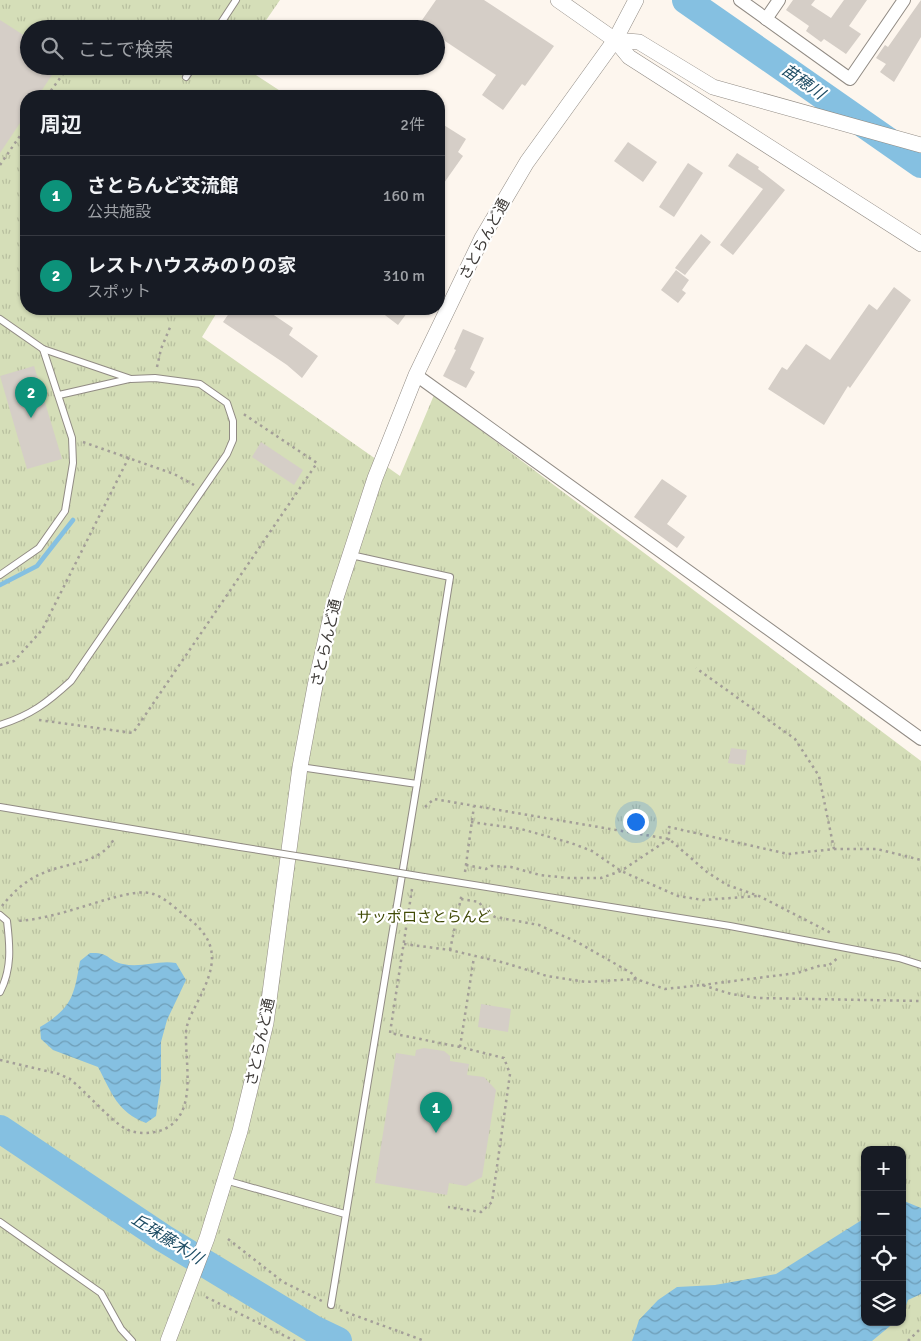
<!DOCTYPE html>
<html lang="ja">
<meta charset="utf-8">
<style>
:root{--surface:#171b24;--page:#242831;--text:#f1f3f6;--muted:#9ea1a6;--line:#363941;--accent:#0d927a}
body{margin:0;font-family:Signika,"Noto Sans JP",sans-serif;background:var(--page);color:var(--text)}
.controls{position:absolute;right:15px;bottom:15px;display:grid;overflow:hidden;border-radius:10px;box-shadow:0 1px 4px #0004}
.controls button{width:45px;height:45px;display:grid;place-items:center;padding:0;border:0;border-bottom:1px solid var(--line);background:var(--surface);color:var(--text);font:25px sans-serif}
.you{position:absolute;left:635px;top:821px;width:18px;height:18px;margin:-12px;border:4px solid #fff;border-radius:50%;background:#1a73e8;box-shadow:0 0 0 8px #1a73e833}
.badge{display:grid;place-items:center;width:32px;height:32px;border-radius:50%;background:var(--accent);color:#fff;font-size:16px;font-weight:700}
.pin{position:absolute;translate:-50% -41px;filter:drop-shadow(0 1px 2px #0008)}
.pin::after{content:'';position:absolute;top:26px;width:18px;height:15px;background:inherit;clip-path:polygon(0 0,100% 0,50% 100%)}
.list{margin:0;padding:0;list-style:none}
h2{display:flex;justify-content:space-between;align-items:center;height:65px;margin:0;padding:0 20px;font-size:21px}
h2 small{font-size:16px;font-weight:400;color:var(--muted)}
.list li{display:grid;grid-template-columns:32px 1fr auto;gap:15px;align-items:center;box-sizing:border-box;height:80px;padding:0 20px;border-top:1px solid var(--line)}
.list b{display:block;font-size:19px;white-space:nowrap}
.list p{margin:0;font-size:16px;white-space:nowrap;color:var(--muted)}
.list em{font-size:16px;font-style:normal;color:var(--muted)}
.icon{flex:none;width:28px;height:28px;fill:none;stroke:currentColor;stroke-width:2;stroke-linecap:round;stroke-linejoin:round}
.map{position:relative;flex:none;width:921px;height:1341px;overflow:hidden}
.search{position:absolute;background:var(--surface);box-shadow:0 1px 4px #0004;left:20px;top:20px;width:425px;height:55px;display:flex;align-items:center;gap:12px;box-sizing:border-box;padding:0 18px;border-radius:28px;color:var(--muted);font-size:19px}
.panel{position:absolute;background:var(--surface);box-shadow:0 1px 4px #0004;left:20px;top:90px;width:425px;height:225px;border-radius:20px}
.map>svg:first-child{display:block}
</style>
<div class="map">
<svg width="921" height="1341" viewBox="0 0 921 1341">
<defs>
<pattern id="park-tufts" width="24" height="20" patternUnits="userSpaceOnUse" patternTransform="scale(1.25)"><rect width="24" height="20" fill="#d5deb8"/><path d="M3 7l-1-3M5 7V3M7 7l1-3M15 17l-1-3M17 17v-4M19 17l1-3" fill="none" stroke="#b8bf9f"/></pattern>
<pattern id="water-waves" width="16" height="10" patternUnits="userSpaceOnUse" patternTransform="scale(1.25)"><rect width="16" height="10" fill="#85c0e1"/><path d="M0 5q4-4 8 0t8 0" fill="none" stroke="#6e9db7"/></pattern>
</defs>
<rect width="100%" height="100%" fill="#fdf6ee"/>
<path fill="url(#park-tufts)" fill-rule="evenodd" d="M0,0h280l-20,29h-231v37h213l46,30h-262v213h193l-17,28 198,139 34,-81 487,366v580h-921zM865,1150h37v172h-37z"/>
<g fill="url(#water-waves)">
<path d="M90,953c20,-1 18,8 33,11 18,4 35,-4 53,-1l10,17 -19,40 -6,22v38l-5,36 -10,7c-29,-11 -34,-30 -48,-56l-45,-17 -12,-11 -1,-12c32,-19 34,-31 40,-66z"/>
<polygon points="904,1201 921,1208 921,1294 908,1300 902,1316 902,1202"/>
<polygon points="865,1218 865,1322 895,1322 872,1341 632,1341 639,1320 658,1300 677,1287 715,1285 776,1274"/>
</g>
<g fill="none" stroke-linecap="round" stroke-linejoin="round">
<polyline stroke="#85c0e1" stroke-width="4.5" points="0,585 37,566 73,520"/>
<g stroke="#85c0e1" stroke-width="28">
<polyline points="686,0 921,164"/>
<polyline points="0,1129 163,1238 315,1330 338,1341"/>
</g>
</g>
<g fill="#d5cec7">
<polygon points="436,0 484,0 554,46 525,86 522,84 503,110 482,95 496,75 436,35 436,29 428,29 420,23"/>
<polygon points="793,0 815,0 811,5 831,18 844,0 867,0 849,26 861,34 846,54 824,39 821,42 806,31 809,26 786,10"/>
<polygon points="921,0 921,37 894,82 880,72 886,64 876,58 885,45 888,47"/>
<polygon points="0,20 25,36 24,38 29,42 29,66 58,66 38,96 26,96 26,114 0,153"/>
<polygon points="439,122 466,139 458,152 463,156 439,190"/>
<polygon points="628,142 657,162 643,182 614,161"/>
<polygon points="737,153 759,167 758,169 785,190 733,255 720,245 763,189 728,166"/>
<polygon points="688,163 703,173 674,217 659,207"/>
<polygon points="701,234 711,242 685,275 675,268"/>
<polygon points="676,270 689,280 682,290 686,293 678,303 661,290"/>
<polygon points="894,287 911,300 850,388 848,386 824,425 768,389 782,367 787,370 806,344 830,360 869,304 877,310"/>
<polygon points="232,309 265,309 293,328 289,335 318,356 302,378 287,365 223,322"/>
<polygon points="377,309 410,309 398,325"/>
<polygon points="463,329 484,338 470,369 475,372 466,388 443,376 456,350 454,349"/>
<polygon points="34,366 62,459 27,469 0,376"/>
<polygon points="261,442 303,470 294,485 252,457"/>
<polygon points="662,479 687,496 667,524 685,537 677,548 634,517"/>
<polygon points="731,748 747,750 745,765 728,763"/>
<polygon points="481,1004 511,1009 508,1032 478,1027"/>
<polygon points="424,1048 444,1051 450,1056 450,1061 469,1064 467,1075 484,1077 496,1090 482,1177 466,1186 449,1183 447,1195 375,1183 396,1053 415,1056 416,1050"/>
</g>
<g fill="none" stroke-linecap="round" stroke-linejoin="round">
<defs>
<g id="service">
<polyline points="217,29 236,0"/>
<polyline points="186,77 193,66"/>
<path d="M0,319l43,30 88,30 24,-1 45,6 27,19 6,18v19l-6,14 -156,227c-24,22 -40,34 -71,44"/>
<polyline points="59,395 129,379"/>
<polyline points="351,555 450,577 417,784"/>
<polyline points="0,575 39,548 65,511 73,463 72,438 43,349"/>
<polyline points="300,767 417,784 331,1305"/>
<polyline points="0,807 240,847"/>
<polyline points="346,864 394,872"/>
<polyline points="424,877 730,926 899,958 921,965"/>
<path d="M0,915l7,6c3,25 5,48 -7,71"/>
<polyline points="225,1180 345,1214"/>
<polyline points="0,1222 101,1293 121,1329 132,1341"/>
</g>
<g id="minor">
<polyline points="740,0 850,79 904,0"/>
<polyline points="766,19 779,0"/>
<polyline points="416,375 921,739"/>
</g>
<g id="tertiary">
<polyline points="558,0 615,40 629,57 921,244"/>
<polyline points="615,40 639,42 713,87 921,145"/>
<polyline points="168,1341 207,1238 240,1131 266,1023 300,767 315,686 333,607 375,478 416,375 482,238 527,162 615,40 636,0"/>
</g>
</defs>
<use href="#service" stroke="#918b84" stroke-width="8"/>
<use href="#minor" stroke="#918b84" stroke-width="14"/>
<use href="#tertiary" stroke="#918b84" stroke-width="16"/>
<g stroke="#a39e98" stroke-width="2.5" stroke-dasharray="2.5 4" stroke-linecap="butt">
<polyline points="47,96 68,67"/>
<polyline points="0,165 26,127"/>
<polyline points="157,367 161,349 171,325"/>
<polyline points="83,442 174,474 194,485"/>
<polyline points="0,665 14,661 42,630 129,457"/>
<polyline points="39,720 133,733 317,463 242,413"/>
<polyline points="425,807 434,799 669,839 707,872 727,885 759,896 833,934"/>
<polyline points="471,822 521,829 571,843 592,851 621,871 678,896 703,900 757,896"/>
<polyline points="834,849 877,849 921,860"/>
<polyline points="466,865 486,869 491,866 511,867 540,875 568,878 601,878 621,871 669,839 669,827 788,854 834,849 819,776 795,739 696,668"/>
<polyline points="465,872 474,806"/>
<polyline points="412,889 390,1033 460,1047 504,1058 510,1074 492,1202 481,1212 448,1207"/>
<polyline points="461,899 479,902 485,911 495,917 539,925 579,943 633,974 636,979"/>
<path d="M2,906c10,-13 24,-26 39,-32 24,-12 61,-9 74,-37"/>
<polyline points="404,944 450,950 505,963 547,976 586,982 636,979 665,989 702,985 731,994 758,998 921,1001"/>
<polyline points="450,950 462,893"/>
<polyline points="702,985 797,973 822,965 828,966 839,957"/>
<polyline points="460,1047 474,957"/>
<path d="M0,1060l59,14 11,5c16,13 41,42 56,50 10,5 23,5 33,2 40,-12 26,-65 27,-97 0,-11 6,-21 11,-31 19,-37 25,-61 -13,-88 -10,-8 -22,-20 -35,-22 -12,-2 -25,2 -37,5 -29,8 -66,22 -96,23"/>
<polyline points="228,1239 283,1282 322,1301"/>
<polyline points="206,1297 295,1341"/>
<polyline points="340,1310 425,1341"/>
<polyline points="908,1341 921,1328"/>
</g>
<use href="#service" stroke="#fff" stroke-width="6"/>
<use href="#minor" stroke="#fff" stroke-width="12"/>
<use href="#tertiary" stroke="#fff" stroke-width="15"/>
<defs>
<g id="service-bridge">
<polyline points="240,847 346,864"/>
<polyline points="394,872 424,877"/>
</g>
</defs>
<use href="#service-bridge" stroke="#918b84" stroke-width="8" stroke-linecap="butt"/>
<use href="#service-bridge" stroke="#fff" stroke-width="6"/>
</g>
<g text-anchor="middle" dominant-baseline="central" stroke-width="4.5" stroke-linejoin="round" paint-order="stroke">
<g font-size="15" fill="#3c3936" stroke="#fff">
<text transform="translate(484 239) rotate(-62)">さとらんど通</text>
<text transform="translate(326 643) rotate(-77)">さとらんど通</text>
<text transform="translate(260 1042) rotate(-78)">さとらんど通</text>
</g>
<g font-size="15" fill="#404a06" stroke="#fff">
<text x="424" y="917">サッポロさとらんど</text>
</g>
<g font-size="16" font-style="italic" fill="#1c4b63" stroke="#fff">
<text transform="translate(803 82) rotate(35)">苗穂川</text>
<text transform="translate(167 1239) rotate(32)">丘珠藤木川</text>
</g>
</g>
</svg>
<div class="controls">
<button>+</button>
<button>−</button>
<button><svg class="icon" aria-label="locate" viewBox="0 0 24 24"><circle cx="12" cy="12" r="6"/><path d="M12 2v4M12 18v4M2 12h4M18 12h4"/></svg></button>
<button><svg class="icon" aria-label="layers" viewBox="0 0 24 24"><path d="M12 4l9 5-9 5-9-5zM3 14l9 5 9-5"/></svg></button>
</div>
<div class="you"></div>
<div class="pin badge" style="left:436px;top:1133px">1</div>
<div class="pin badge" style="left:31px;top:418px">2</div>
<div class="search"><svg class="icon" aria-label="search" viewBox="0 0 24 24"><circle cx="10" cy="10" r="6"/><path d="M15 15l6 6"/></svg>ここで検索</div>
<section class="panel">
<h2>周辺<small>2件</small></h2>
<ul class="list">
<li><span class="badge">1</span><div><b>さとらんど交流館</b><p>公共施設</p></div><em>160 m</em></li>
<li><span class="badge">2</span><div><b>レストハウスみのりの家</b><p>スポット</p></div><em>310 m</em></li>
</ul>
</section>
</div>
